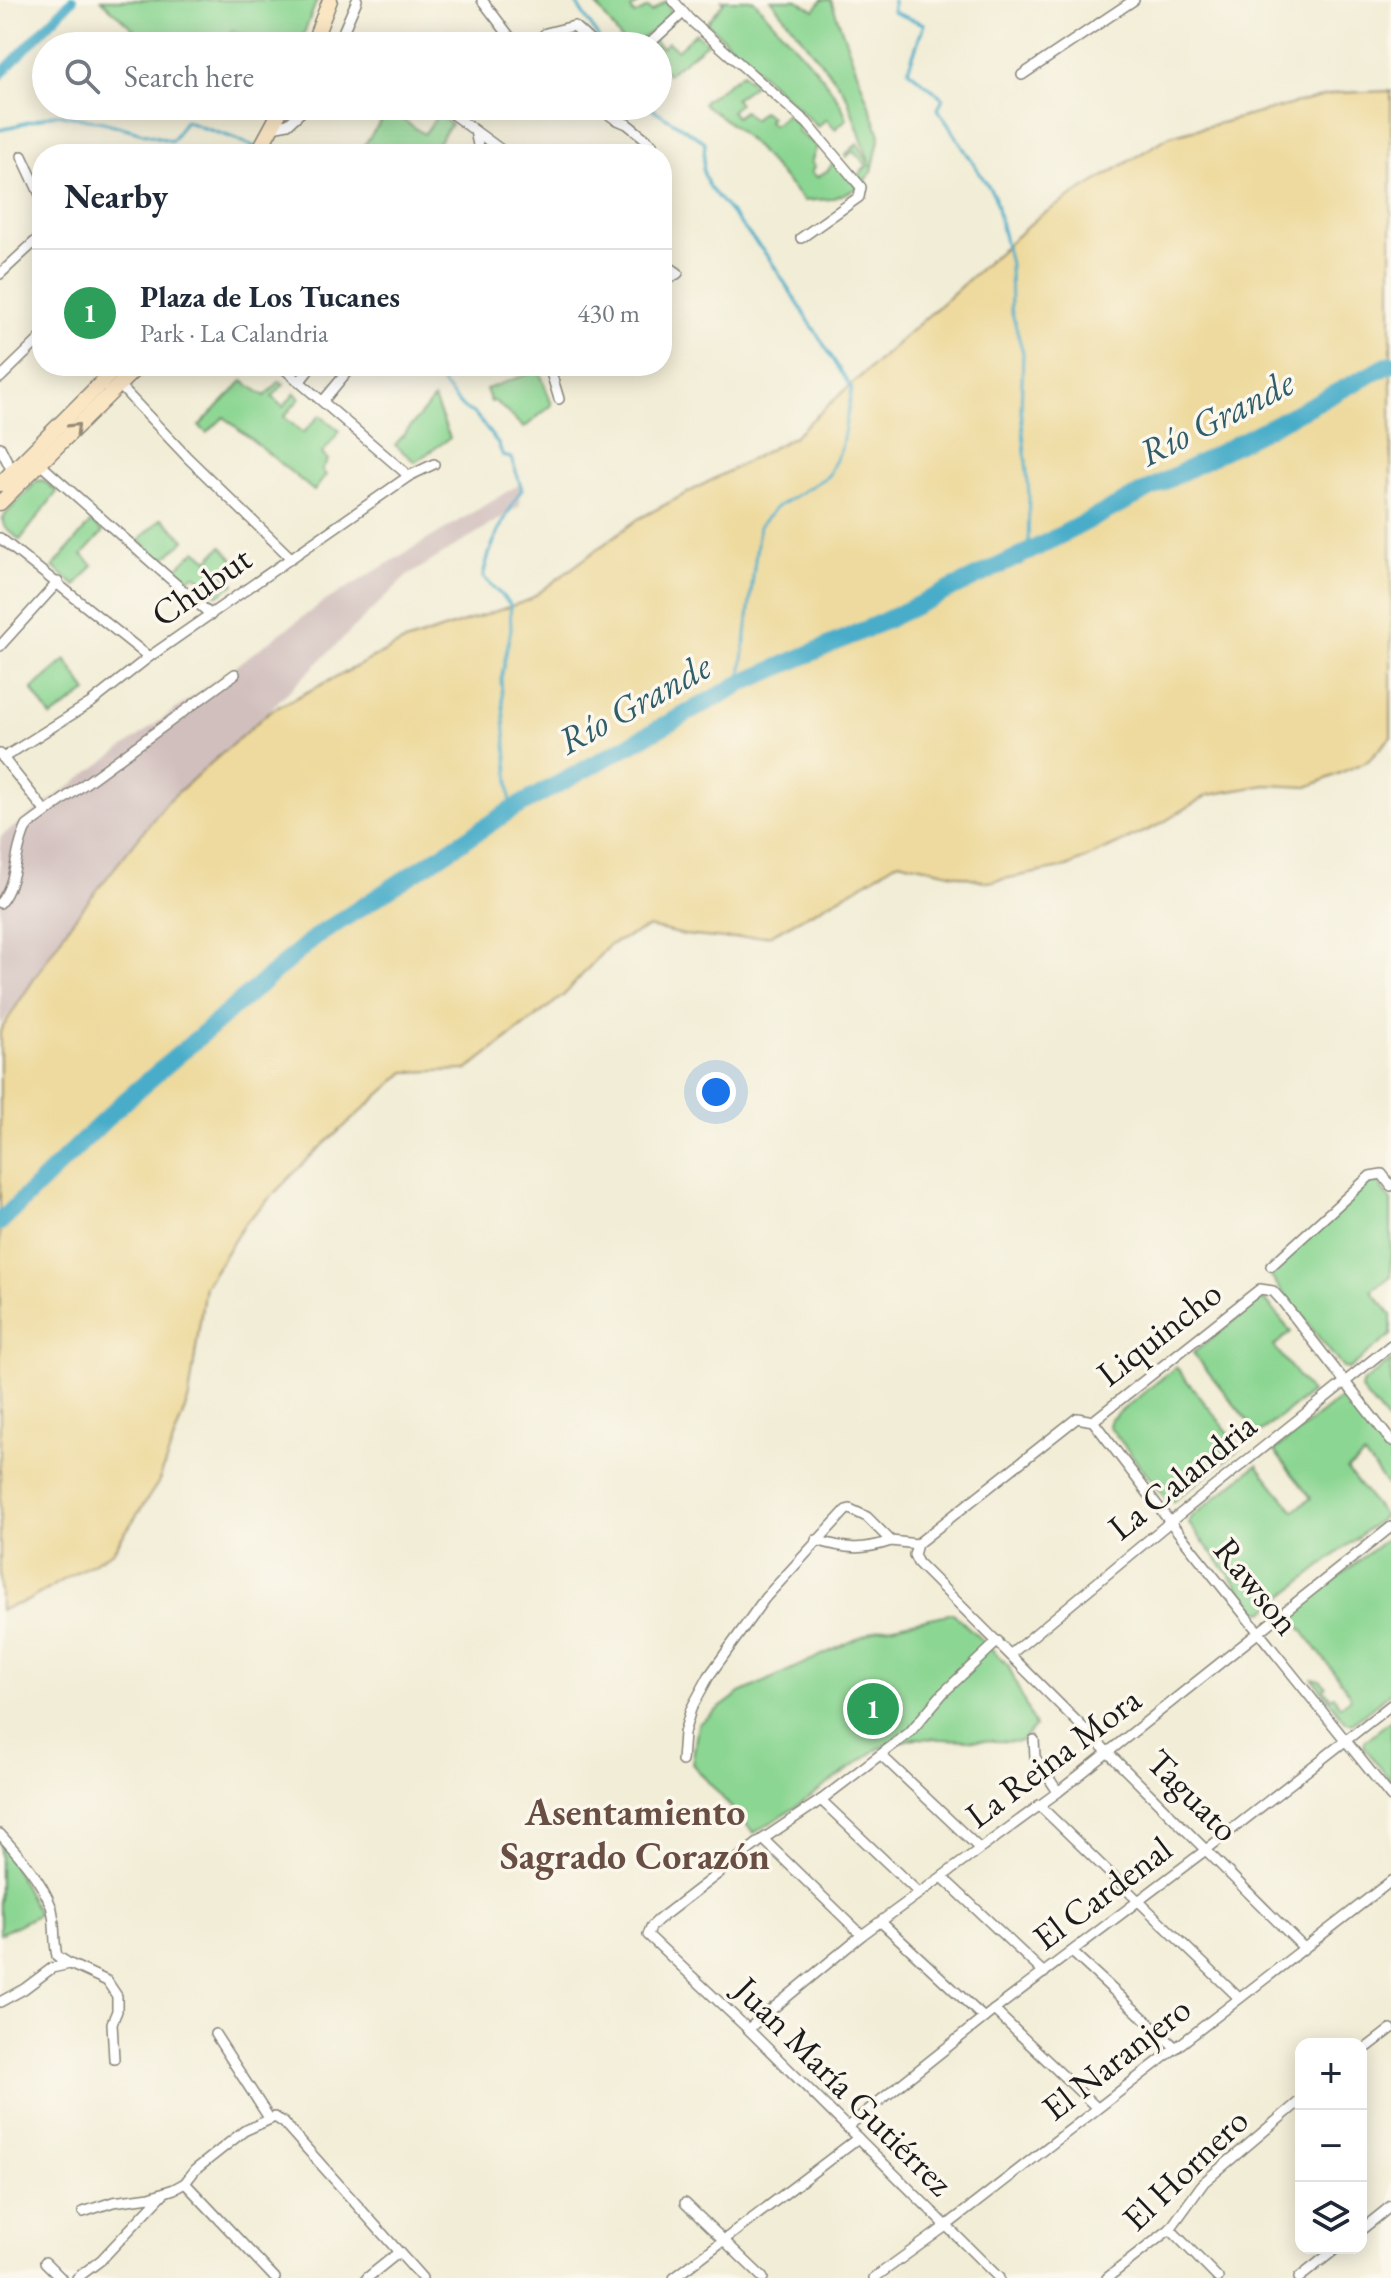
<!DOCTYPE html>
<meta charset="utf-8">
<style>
:root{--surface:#fff;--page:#f6f6f7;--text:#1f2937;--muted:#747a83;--line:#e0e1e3;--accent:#ea580c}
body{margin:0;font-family:"EB Garamond",serif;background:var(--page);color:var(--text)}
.controls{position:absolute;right:24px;bottom:24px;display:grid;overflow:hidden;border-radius:16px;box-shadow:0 4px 20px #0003}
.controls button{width:72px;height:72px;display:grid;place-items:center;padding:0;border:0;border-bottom:2px solid var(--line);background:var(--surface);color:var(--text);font:40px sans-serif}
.you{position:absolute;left:716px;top:1092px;width:28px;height:28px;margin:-20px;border:6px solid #fff;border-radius:50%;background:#1a73e8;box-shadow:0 0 0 12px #1a73e833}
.badge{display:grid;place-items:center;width:52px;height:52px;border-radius:50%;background:var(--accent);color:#fff;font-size:26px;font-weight:700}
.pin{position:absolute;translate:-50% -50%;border:4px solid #fff;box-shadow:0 2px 8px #0006}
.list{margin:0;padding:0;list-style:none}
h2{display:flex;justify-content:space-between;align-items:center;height:104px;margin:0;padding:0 32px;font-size:34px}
h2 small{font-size:26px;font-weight:400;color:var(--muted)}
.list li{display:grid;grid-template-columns:52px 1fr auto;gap:24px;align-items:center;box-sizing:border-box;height:128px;padding:0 32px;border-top:2px solid var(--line)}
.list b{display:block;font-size:30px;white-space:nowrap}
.list p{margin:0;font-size:26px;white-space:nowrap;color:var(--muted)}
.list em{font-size:26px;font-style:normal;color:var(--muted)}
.icon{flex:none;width:44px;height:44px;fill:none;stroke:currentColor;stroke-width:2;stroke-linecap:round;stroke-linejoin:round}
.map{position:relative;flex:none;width:1391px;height:2278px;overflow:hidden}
.search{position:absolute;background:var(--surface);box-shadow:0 4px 20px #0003;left:32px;top:32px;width:640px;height:88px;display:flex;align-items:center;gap:20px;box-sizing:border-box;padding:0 28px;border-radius:44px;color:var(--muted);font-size:30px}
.panel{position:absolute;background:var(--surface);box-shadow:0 4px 20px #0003;left:32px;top:144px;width:640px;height:232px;border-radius:32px}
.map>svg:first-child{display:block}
</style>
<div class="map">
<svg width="1391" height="2278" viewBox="0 0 1391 2278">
<rect width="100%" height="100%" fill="#fbf7ec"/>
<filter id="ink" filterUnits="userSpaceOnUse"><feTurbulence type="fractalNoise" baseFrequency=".0125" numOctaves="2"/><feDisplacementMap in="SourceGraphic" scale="16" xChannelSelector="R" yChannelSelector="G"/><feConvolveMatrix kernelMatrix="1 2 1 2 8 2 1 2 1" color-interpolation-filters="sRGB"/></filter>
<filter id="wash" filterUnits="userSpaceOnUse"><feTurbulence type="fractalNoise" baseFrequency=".006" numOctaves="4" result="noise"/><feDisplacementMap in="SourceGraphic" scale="32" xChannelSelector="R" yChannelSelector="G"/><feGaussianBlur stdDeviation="1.8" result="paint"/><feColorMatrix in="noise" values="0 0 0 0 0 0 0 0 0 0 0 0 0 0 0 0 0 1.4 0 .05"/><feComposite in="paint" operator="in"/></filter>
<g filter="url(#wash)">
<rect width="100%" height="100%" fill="#f2edd6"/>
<polygon fill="#d1bfbd" points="520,484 520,506 406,577 257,722 177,806 0,1025 0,837 322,603"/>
<g fill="#8bd692" stroke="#547957" stroke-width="2">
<polygon points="101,0 317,0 299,46 260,46 232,30 221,46 152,46"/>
<polygon points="593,0 644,0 631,9 634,15 648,8 651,12 666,1 673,17 631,46 626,46"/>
<path d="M722,0h32c26,33 81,81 93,119l-12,10 -9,-10 -8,8 -111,-104 17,-21z"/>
<polygon points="771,0 797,0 814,10 822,0 831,0 880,135 872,172 863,182 858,175 867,166 854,151 846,157 845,155 858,143 871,167 847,97 841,87"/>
<polygon points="696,33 707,43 668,74 658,63 658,46 643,46 652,38 662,48 668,42 677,50"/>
<path d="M742,73l12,12 -19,14 4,5 -8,7 5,6 8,-6 9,9 9,-9 9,6 -3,4 4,4 5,-2 9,-9 13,12 -2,5 20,15 -6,17 4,3 -4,6 6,5 11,-7 6,-9 25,27 -28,11 -27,2c-34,-37 -57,-69 -100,-96l-1,-3z"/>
<polygon points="389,110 424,134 438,115 451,124 430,154 365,154 362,148"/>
<polygon points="539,370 552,405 524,428 495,401 491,402 486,389"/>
<polygon points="243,381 265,396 280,381 284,384 272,397 283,407 295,393 300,398 284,417 303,433 320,415 340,431 322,454 328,460 322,470 326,475 314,491 224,417 207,433 199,426"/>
<polygon points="434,399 450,438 415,462 395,445"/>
<polygon points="43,480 57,492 20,540 4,526 2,518 37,481"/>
<polygon points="162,518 185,540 162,561 139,540"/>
<polygon points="91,522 103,532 82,555 93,565 76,586 53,567"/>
<polygon points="222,546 235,561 222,573 235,584 218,595 195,574 186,582 174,571 196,550 208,560"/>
<polygon points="66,660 87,692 51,717 32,689"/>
<polygon points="1370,1181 1376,1181 1391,1201 1391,1276 1372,1291 1391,1315 1391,1335 1349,1369 1343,1368 1271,1277 1271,1271"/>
<polygon points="1260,1300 1266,1301 1291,1332 1274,1346 1311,1393 1258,1434 1193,1353"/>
<polygon points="1391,1360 1391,1426 1361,1390 1362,1384"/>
<polygon points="1176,1367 1241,1448 1174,1501 1168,1501 1109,1426 1110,1420"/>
<polygon points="1341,1398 1347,1398 1391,1453 1391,1490 1364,1456 1347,1470 1384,1516 1264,1612 1258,1611 1189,1524 1190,1518 1257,1465 1294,1511 1311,1498 1274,1451"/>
<polygon points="1391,1535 1391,1692 1352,1723 1346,1722 1313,1679 1320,1680 1326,1686 1324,1689 1331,1698 1334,1696 1340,1706 1350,1698 1349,1692 1291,1615"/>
<polygon points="953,1613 1008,1665 1035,1727 1020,1742 915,1738 880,1747 796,1807 754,1833 692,1764 698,1724 740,1693 876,1630"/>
<polygon points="1391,1720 1391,1781 1364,1747 1365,1741"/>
<polygon points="0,1842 39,1914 0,1934"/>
</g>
<polygon fill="#eeda9e" stroke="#857b5d" stroke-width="2" points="1391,91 1391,737 1368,761 1308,787 1266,785 1208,795 1157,826 1067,867 988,882 899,861 853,890 771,935 724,939 684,935 649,927 609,945 564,995 467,1070 405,1072 310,1157 245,1223 205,1286 189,1398 158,1483 113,1551 27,1601 0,1610 0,1031 70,924 167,802 270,711 402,643 529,600 638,519 793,437 1038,217 1170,136 1336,93"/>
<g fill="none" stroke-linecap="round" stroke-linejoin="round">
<g stroke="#49adc9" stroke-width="3">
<polyline points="574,0 604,46"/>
<polyline points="893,0 893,12 924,24 908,70 943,98 938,109 994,195 1010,264 1011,309 1023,353 1021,410 1029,494 1028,552"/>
<polyline points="648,106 705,142 703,171 709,187 769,258 852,389 841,449 828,476 775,508 759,527 740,684"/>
<path d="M0,130l56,-16 47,8 69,19 13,-20c24,10 48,15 70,26"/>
<path d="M433,366l6,14 24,28 12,6 23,30 5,12 8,2 11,31c-17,28 -33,56 -39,88l27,27 1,25 -10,50 10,131"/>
</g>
<polyline stroke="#49adc9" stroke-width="10" points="0,75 72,0"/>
<polyline stroke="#49adc9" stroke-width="18" points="0,1222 120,1105 314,938 511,810 740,684 880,623 1028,552 1391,364"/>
</g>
</g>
<g filter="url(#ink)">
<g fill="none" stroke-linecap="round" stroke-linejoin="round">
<defs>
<g id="street">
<polyline points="482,0 517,46"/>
<polyline points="673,0 689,19 807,123 861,187 859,197 801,238"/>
<polyline points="342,34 358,46"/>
<polyline points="337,46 357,0"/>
<polyline points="531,46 546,33 574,26 596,46"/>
<polyline points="647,46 683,13"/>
<polyline points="1022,75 1134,0"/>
<polyline points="441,106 507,154"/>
<polyline points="597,106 615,119 627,124 652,144"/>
<polyline points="272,127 288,124 308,106"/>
<polyline points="475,131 480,154"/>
<polyline points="22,156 42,199"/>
<polyline points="662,262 678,273 662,284"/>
<polyline points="0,274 42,235"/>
<polyline points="281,366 409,476"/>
<polyline points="549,366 559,399"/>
<polyline points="0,378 42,337"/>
<polyline points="300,381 312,366"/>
<polyline points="119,385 188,458 290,557"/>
<polyline points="323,401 352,366"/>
<polyline points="0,447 12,471"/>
<polyline points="40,464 211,615"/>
<polyline points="0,538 149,657"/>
<polyline points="0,646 58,582"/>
<polyline points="0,754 45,811"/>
<polyline points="3,758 92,702 149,657 409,476 434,464"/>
<path d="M0,903c18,-22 14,-53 27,-77l208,-152"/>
<polyline points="1271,1266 1370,1176 1382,1174 1391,1186"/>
<polyline points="1093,1421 1260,1289 1273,1291 1282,1301 1391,1441"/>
<path d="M816,1540c30,9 45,11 75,1"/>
<polyline points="917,1544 1077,1418 1093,1421 1170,1522 1391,1797"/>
<polyline points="917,1544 914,1555 918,1563 1304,1948"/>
<polyline points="998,1641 943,1693 910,1732 821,1800 763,1839 658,1920 651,1927 648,1935 748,2029 999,2278"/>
<polyline points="1011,1654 1170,1522 1391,1345"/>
<polyline points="1034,1740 1035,1757 1058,1792"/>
<polyline points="881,1755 979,1848"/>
<polyline points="682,1761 684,1733 691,1709 709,1676 765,1598 846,1510 850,1509 867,1517 891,1541 917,1544"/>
<polyline points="821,1800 919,1893"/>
<polyline points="1039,1805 1239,1998"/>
<path d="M0,1834c19,21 41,45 51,72 5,13 2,34 6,50l13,8"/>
<polyline points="763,1839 862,1935"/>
<polyline points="942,1877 1044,1973"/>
<polyline points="881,1922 984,2018"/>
<polyline points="1072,1952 1176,2048"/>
<polyline points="0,2002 24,1989 52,1968 70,1964 107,1981 117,1996 117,2011 112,2023 114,2059"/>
<polyline points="994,2010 1097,2108"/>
<polyline points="748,2029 862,1935 1058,1792 1391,1527"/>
<polyline points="215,2034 269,2118"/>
<polyline points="1361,2052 1391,2029"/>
<polyline points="847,2127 994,2010 1207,1849 1391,1705"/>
<polyline points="185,2183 275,2278"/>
<polyline points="685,2203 763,2278"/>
<polyline points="83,2212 113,2202 150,2197 174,2189 185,2183 195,2170 244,2131 275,2117 284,2123 422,2278"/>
<polyline points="1170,2229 1218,2278"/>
<polyline points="1361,2230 1391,2206"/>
<polyline points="45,2262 61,2278"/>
<polyline points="77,2278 101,2260 163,2194"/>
<polyline points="367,2278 398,2253"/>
<polyline points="674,2278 858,2138"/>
<polyline points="874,2278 946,2226 1391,1881"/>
<polyline points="1107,2278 1170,2229 1204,2182 1301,2100"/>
<polyline points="1299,2278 1337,2248"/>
</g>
<g id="secondary">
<polyline points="312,46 330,0"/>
<polyline points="257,154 283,106"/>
<polyline points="0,484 118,366"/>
<polyline points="0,503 138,366"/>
</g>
</defs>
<use href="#street" stroke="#878479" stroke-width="12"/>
<use href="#secondary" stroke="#878479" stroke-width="17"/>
<use href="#street" stroke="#fff" stroke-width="9"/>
<use href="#secondary" stroke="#fbe6c4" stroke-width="14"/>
</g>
<defs><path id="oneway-chevron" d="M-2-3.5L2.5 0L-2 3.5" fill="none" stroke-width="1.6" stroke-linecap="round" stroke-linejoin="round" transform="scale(2)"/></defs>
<use stroke="#978b78" href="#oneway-chevron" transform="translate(75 428) rotate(-45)"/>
</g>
<g text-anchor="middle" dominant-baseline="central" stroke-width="7" stroke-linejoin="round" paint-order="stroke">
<g font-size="36" fill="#1c1c1c" stroke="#fbf7ec">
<text transform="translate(201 586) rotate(-35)">Chubut</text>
<text transform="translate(1159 1333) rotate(-38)">Liquincho</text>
<text transform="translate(1182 1476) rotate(-39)">La Calandria</text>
<text transform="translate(1257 1586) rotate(51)">Rawson</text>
<text transform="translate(1053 1757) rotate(-37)">La Reina Mora</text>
<text transform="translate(1193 1795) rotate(45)">Taguato</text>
<text transform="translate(1102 1893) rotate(-37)">El Cardenal</text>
<text transform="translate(1116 2058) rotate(-38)">El Naranjero</text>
<text transform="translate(844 2086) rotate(45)">Juan María Gutiérrez</text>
<text transform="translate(1185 2169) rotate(-44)">El Hornero</text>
</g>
<g font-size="38" font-style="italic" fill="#305d6a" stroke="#fbf7ec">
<text transform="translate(1216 417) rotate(-27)">Río Grande</text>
<text transform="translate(634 703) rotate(-29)">Río Grande</text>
</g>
<g font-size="38" font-weight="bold" fill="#694f43" stroke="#fbf7ec">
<text x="635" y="1811">Asentamiento<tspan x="635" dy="44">Sagrado Corazón</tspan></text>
</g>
</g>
</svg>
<div class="controls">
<button>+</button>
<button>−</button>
<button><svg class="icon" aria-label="layers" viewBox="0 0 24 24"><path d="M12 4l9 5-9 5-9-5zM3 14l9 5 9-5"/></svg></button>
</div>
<div class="you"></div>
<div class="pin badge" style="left:873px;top:1709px;background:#2e9e5b">1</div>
<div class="search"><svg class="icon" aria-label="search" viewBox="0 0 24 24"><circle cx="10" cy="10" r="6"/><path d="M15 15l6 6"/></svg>Search here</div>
<section class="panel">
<h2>Nearby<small></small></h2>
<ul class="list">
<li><span class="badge" style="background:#2e9e5b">1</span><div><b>Plaza de Los Tucanes</b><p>Park · La Calandria</p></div><em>430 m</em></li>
</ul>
</section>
</div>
